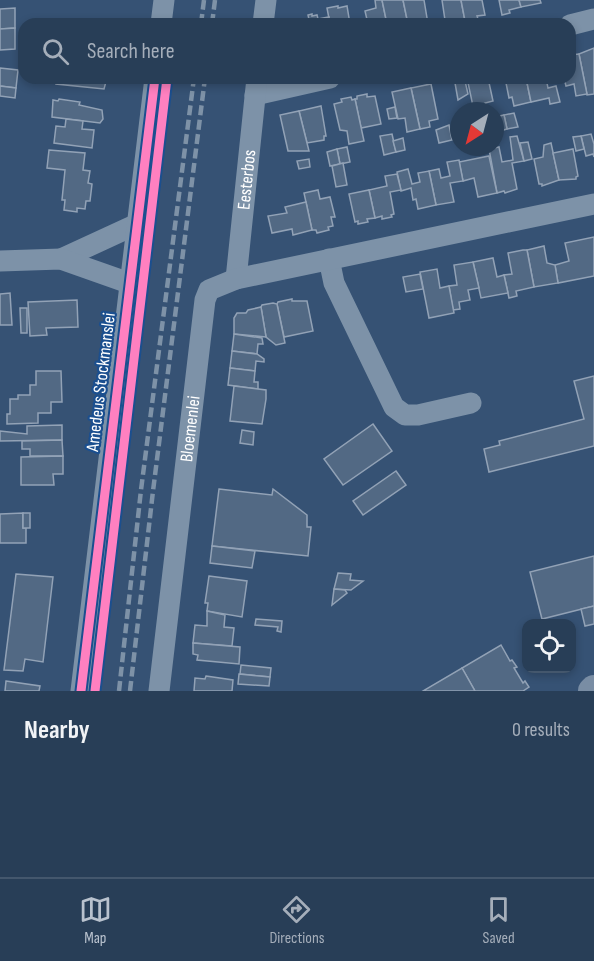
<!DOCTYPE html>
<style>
:root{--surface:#283e57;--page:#344961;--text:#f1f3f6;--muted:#a5aeba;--line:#44576d;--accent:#b9c2ce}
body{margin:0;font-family:"Sofia Sans Condensed",sans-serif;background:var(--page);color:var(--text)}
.controls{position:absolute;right:18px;bottom:18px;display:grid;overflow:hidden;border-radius:12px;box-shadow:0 3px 9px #0003}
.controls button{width:54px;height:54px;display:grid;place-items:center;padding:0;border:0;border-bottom:2px solid var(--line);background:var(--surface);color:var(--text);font:30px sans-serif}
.compass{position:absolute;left:450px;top:102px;width:54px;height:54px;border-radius:50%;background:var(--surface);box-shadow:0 3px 9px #0003;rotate:216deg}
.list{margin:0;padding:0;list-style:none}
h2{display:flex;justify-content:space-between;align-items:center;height:78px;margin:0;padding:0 24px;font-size:26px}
h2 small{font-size:20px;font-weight:400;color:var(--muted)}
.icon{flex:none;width:33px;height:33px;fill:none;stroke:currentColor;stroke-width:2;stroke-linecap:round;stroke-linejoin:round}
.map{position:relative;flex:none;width:594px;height:691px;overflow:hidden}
.search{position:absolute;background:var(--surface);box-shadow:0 3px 9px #0003;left:18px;right:18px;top:18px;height:66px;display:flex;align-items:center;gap:15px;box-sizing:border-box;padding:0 21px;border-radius:18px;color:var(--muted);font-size:22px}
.sheet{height:186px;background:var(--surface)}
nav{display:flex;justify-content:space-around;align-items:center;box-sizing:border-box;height:84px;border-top:2px solid var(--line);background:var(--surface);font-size:16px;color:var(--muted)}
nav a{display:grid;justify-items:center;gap:3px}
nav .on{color:var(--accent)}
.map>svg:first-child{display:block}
</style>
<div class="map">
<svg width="594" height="691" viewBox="0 0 594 691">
<rect width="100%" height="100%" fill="#365274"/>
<g fill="#526984" stroke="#92a2b6" stroke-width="1.5">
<polygon points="375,0 382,0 387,24 368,24 365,11 376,8"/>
<polygon points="382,0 403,0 408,24 387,24"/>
<polygon points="403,0 424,0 428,24 408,24"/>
<polygon points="442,0 461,0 465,21 454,24 453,21 445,20"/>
<polygon points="461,0 482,0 485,15 477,16 478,19 465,21"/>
<polygon points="499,0 519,0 521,7 509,10 510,13 502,15"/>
<polygon points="519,0 540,0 541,3 521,7"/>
<polygon points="338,6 338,8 347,6 350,24 330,24 327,8"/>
<polygon points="15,8 15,28 0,29 0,9"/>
<polygon points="312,14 312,16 317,15 318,19 329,17 330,24 310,24 308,15"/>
<polygon points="15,28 15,49 0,50 0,29"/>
<polygon points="594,48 594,94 587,95 579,54"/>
<polygon points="579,54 587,94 576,96 574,84 566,86 564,78 570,78 570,55"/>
<polygon points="0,68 18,70 16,88 0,86"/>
<polygon points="57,78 107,78 104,89 56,84"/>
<polygon points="467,78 488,78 493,101 485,103 486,109 474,111"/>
<polygon points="505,78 526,78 531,102 514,106 512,97 509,98"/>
<polygon points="526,78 546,78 548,88 556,86 560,102 550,104 549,98 531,102"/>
<polygon points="465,81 468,94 458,100 455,83"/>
<polygon points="431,84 438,119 429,121 430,127 420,129 411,88"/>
<polygon points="0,86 16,88 15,98 0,96"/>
<polygon points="411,88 420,129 407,132 405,118 398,119 392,92"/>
<polygon points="367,94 367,97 375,96 381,124 361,128 355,99 357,99 357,96"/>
<polygon points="351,97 352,100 355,99 364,141 349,144 347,131 340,130 334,104 342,102 341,99"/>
<polygon points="59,99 80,102 79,105 102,110 103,119 100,123 52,117 53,100 58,101"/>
<polygon points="321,106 326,136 324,136 324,140 307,143 299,111"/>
<polygon points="395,107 397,118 389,119 387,109"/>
<polygon points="299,111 309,151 288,151 280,115"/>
<polygon points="514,113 518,127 507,129 504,115"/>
<polygon points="504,115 507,129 497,132 495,117"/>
<polygon points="66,119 83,121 82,129 94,130 92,148 54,143 56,126 65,127"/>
<polygon points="449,125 452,140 439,143 436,130"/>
<polygon points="392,134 396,152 384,155 380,136"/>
<polygon points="591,134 594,144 594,157 593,154 586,156 581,136"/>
<polygon points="517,136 524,161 512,163 517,189 505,193 504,191 497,193 489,149 499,147 502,162 513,160 510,137"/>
<polygon points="581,136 584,149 576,151 573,137"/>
<polygon points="403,138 405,150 396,152 393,141"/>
<polygon points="528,142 532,159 524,161 520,143"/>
<polygon points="551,143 559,180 542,186 542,184 539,184 534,159 543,157 544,145"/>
<polygon points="347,147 350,162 340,164 337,149"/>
<polygon points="337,149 340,164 330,166 327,152"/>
<polygon points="573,149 578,176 576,177 576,179 559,180 553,153"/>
<polygon points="49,150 85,153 83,170 90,171 88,183 92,184 90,201 86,201 85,209 77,208 77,212 64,210 65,200 62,200 65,170 47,168"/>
<polygon points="489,156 497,193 478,197 474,178 463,181 459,162"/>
<polygon points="309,159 310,167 299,169 297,161"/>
<polygon points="459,160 463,181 450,183 454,202 436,205 429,171 439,169 441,178 450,176 447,162"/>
<polygon points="343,163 347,185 336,187 332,166"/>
<polygon points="408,169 412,184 420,182 418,173 429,171 436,205 418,209 416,199 413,200 411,188 401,191 397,172"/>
<polygon points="397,174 401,190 390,192 394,214 391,215 392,217 382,219 382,216 375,218 369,190 387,186 385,176"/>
<polygon points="318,190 320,199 330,197 335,217 331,217 333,226 328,227 329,230 317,233 316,230 312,230 304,193"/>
<polygon points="369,190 375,218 367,219 368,222 358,224 358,221 355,222 349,194"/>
<polygon points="306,202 312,230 293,235 292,229 272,233 268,216 287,213 285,207"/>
<polygon points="594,237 594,276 558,283 555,265 569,261 565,243"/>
<polygon points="544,246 547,263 555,265 558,283 534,287 527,250"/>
<polygon points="523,250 527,250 534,287 516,291 517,296 509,298 504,275 512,274 508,253"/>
<polygon points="493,258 497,277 504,275 508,293 481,298 473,262"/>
<polygon points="473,262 479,288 468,290 470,300 459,302 460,309 453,310 449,286 457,285 454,265"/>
<polygon points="437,269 440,288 449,286 454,313 429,318 420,272"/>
<polygon points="420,274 423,289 406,292 403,277"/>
<polygon points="10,293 12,325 0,325 0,294"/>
<polygon points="292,299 292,301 307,301 313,331 284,337 277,304 278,302"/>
<polygon points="77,300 78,327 46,328 47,335 30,336 28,302"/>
<polygon points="273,303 277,304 285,343 276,345 266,337 261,307 262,305"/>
<polygon points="261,307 266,337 234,334 234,318 237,313 246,313 248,310"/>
<polygon points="20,308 27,308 27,333 21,333"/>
<polygon points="234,334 262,338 263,344 258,344 257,354 232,351"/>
<polygon points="232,351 257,354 264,359 264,362 256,361 255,371 230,368"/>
<polygon points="230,368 255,371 254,382 258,382 258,389 228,385"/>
<polygon points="36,371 61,371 62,402 51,402 51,413 38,413 38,423 7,424 7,414 10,414 10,399 18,399 18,395 30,395 30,385 36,385"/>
<polygon points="594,376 594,446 489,472 484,449 500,445 499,441 584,419 574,381"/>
<polygon points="234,386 266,390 266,399 262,424 230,421"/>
<polygon points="373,424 392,451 343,485 324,459"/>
<polygon points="62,425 62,440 0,441 0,431 27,434 27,426"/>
<polygon points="242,430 254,432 253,445 240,443"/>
<polygon points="62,440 63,456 30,456 30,449 22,449 22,441"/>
<polygon points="63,456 63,474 53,474 54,485 21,485 21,457"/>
<polygon points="396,471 406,485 363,515 353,501"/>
<polygon points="219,489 272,495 273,489 307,515 307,527 311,527 308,556 212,546"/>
<polygon points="23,513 23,528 26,528 26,543 0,543 0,514"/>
<rect x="23" y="513" width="7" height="15"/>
<polygon points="212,546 255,551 252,568 210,563"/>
<polygon points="594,556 594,606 542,619 530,572"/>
<polygon points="338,573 351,574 350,580 363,581 351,590 334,589"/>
<polygon points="16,574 53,577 43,662 25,659 23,671 4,670"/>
<polygon points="209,576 247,581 242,617 207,611 208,603 205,603"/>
<polygon points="334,589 345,590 347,593 332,605"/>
<polygon points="594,606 594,624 585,626 581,609"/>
<polygon points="207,611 225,615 224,627 234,628 232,646 193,643 195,625 207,626"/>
<polygon points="256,619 282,621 281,632 277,631 278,627 255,625"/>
<polygon points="193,643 240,647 239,664 197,660 198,655 193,654"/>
<polygon points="501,645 510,661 512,660 517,667 514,668 523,683 525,681 529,687 523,691 475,691 462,668"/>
<polygon points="241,665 271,668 270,677 240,674"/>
<polygon points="462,668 475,691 423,691"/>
<polygon points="239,674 270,677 269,686 238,684"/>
<polygon points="206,676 233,680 232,691 194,691 195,678 205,679"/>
<polygon points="6,681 40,686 39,691 5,691"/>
</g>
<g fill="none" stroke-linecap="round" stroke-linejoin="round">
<g stroke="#7d92a8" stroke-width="21">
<polyline points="161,24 164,0"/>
<polyline points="263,24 266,0"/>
<polyline points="570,25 594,19"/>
<polyline points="255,95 330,78"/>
<polyline points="61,259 137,224"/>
<polyline points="329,259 334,283 394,407 405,415 418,415 471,403"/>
<polyline points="0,261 61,259 129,283"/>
<path id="s1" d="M236,279l21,-201"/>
<polyline points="81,691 155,78"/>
<path id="s2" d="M159,691l46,-391 4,-10 27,-11 358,-75"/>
</g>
<polyline stroke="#798da4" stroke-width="28" points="592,691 594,689"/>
<g stroke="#7e92a7" stroke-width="4.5" stroke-dasharray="10 4.5" stroke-linecap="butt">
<polyline points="201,24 204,0"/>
<polyline points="212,24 215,0"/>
<polyline points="119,691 141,490 194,78"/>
<polyline points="130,691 153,491 205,78"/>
</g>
<defs>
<g id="cycleway">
<polyline points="81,691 155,78"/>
<polyline points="95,691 167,78"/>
</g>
</defs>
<use href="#cycleway" stroke="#1b4f8f" stroke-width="13"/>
<use href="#cycleway" stroke="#ff80c0" stroke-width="9"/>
</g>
<g text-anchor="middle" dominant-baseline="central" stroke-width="4.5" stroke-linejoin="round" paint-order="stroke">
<g font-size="18" fill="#fff" stroke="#1b4f8f">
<text stroke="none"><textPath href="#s1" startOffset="100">Eesterbos</textPath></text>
<text transform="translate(101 382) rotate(-83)">Amedeus Stockmanslei</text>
<text stroke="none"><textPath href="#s2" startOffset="264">Bloemenlei</textPath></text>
</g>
</g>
</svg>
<div class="controls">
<button><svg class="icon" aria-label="locate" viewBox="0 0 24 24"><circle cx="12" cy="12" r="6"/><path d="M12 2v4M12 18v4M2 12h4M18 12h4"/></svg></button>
</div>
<svg class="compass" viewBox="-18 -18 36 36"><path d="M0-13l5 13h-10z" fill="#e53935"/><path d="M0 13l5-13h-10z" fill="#a5aeba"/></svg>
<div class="search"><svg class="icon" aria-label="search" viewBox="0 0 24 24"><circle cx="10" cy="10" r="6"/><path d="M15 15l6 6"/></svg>Search here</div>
</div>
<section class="sheet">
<h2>Nearby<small>0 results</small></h2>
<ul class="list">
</ul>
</section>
<nav>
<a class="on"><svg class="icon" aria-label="map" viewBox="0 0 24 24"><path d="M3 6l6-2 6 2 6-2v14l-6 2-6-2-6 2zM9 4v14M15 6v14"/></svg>Map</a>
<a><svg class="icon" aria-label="directions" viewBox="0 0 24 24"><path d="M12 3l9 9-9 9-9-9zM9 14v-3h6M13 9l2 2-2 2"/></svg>Directions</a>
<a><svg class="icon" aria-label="saved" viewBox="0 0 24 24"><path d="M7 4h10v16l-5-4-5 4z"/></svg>Saved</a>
</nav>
